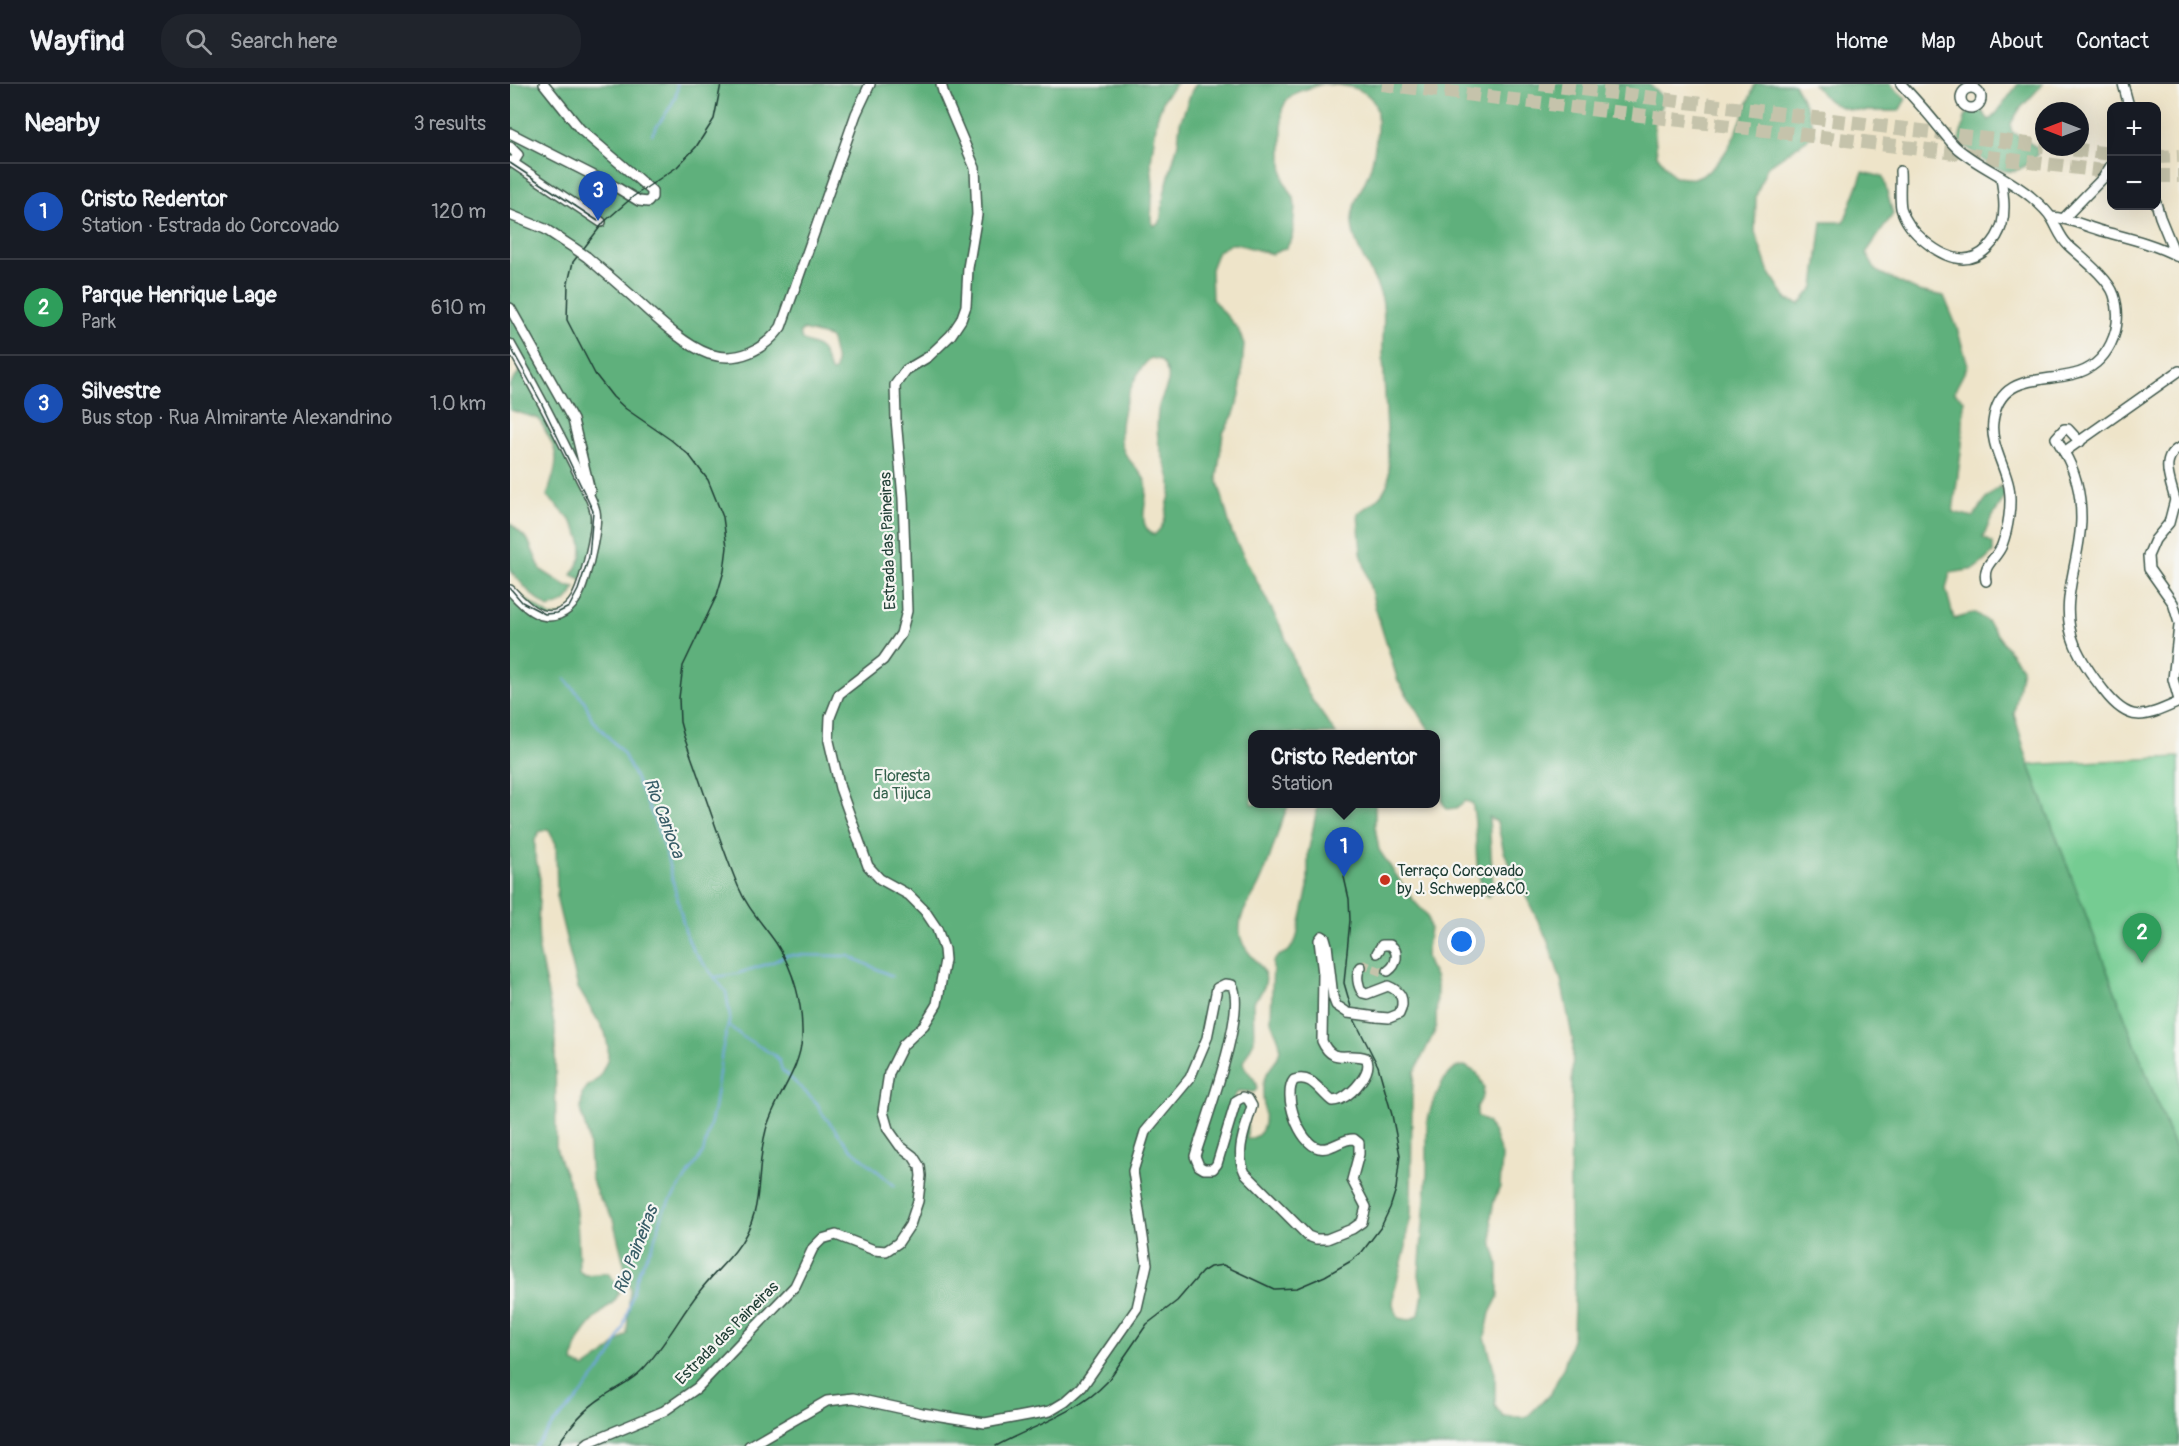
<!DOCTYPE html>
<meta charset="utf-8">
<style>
:root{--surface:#171b24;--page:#20242c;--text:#f1f3f6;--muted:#9ea1a6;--line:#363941;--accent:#d93025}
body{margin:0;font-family:Pangolin,sans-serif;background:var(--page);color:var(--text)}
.controls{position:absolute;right:18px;top:18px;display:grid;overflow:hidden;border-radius:12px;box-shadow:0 6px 24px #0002}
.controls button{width:54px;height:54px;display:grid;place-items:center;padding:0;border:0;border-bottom:2px solid var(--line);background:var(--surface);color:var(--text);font:30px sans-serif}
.compass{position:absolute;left:1525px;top:18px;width:54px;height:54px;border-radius:50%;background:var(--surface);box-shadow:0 6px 24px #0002;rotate:270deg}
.you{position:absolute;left:952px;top:858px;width:21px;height:21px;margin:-15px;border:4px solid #fff;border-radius:50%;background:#1a73e8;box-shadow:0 0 0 9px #1a73e833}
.badge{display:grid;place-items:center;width:39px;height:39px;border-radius:50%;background:var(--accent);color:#fff;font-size:20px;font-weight:700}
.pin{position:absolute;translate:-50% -50px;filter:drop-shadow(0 2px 3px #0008)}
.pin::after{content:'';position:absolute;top:32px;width:21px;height:18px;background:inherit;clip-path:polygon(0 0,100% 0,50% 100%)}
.popup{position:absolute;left:738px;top:646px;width:192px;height:78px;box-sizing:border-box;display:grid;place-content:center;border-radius:12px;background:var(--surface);filter:drop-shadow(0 2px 4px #0005);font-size:20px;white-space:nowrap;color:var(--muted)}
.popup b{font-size:22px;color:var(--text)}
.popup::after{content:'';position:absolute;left:50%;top:100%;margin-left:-12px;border:12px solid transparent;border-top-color:var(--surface)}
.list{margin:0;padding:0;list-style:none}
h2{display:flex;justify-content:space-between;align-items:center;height:78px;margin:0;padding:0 24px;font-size:26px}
h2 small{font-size:20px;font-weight:400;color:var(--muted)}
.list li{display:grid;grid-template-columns:39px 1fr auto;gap:18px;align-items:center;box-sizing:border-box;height:96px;padding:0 24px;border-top:2px solid var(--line)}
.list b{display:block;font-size:22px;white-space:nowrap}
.list p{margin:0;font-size:20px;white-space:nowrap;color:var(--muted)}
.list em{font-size:20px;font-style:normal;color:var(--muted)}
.icon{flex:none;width:33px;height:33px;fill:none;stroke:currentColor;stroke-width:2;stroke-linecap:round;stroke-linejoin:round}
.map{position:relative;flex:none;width:1669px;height:1362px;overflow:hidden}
header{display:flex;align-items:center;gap:36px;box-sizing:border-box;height:84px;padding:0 30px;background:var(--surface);border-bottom:2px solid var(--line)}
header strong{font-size:28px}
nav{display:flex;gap:33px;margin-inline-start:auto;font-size:21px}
.search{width:420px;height:54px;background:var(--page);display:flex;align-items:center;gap:15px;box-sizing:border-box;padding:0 21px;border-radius:24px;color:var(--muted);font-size:22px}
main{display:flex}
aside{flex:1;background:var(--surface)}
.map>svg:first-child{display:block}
</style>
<header>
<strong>Wayfind</strong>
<div class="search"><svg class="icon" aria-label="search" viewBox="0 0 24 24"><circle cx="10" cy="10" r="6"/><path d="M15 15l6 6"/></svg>Search here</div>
<nav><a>Home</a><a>Map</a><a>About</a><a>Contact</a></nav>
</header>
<main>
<aside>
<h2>Nearby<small>3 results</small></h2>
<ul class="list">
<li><span class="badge" style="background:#1a4fb4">1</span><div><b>Cristo Redentor</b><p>Station · Estrada do Corcovado</p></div><em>120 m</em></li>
<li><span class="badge" style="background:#2e9e5b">2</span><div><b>Parque Henrique Lage</b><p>Park</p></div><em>610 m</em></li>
<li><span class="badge" style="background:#1a4fb4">3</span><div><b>Silvestre</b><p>Bus stop · Rua Almirante Alexandrino</p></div><em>1.0 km</em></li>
</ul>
</aside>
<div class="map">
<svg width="1669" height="1362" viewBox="0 0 1669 1362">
<rect width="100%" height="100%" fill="#f6f6f2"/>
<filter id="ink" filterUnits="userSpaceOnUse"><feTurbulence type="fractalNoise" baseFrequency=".0167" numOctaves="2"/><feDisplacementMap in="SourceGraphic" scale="12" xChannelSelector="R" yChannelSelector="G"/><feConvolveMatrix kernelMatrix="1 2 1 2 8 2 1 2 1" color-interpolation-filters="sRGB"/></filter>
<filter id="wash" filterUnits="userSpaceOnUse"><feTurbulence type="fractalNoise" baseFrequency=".008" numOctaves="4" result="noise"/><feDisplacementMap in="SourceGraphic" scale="24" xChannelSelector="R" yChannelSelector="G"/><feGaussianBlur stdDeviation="1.35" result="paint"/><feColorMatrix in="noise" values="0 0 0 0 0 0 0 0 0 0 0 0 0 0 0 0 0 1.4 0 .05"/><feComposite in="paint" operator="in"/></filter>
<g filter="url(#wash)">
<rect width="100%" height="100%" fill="#eee4c9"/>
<polygon fill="#74cc92" stroke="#4a8463" stroke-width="1.5" points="1669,673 1669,1076 1519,681"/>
<g fill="#5fb07c" stroke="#3f7658" stroke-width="1.5" fill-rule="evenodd">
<path d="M0,0h666l-12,14 -7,20 -6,43 2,24 -2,35 2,6 7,-3 4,-29 14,-51 2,-20 12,-33 4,-6h453l15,14 -10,26 3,31 17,22c5,0 13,2 19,1 35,-7 50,-64 62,-94h39l13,24 8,26 -48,33 -11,29 -1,36 13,38 19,30 13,4 14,-17 8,-65h22l19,-50 20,5 10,37 -27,39 10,18 42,20 26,5 12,29 12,40 -14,27 10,8 -2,45 -9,67 20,5 13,-18 14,-13 6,9 -16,26 -7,17 10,5v10l-18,16 -25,4 -4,16 8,30 21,-6 12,8 35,47 -8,46 15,51 150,395v286h-1669v-858l41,29c23,-3 33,-11 39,-34l-18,-8c3,-6 7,-12 9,-18 6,-26 -18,-45 -34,-61 13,-41 13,-39 -8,-77l-29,-9v-25l11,-16 -11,-21zM812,0c19,1 48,2 54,24 4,13 -2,51 -7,64 -6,17 -18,31 -17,51 2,28 23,50 30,76 4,17 0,37 1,54 1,34 4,67 5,100 0,11 3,22 -1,32 -6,14 -17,19 -29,28l3,39 15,58 22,71 34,53h4v8l5,10 1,50 5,7 9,-1 9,-7 7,2c8,29 -2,70 16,94l5,-10 -4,-70 8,5 7,30 43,87 14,41 12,61 -3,141v45l5,45 -2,63 -9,31 -13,27 -24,24h-24l-8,-11v-33l-10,-36 5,-24 8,-16v-34l-5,-17 -2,-29 3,-16 6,-14 2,-30 -8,-24 -7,-11 -10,-6v-9l6,-11 1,-9 -7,-14 -12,-7 -9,1 -13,14 -11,24 -5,17v51l-8,102 4,19 -4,21 -10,5 -10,-2 -6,-13 1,-13 12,-45 1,-15 4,-15 1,-120 2,-24 22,-44 1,-44 -2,-9 -6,-10 -3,-10 4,-28 -3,-13 -14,-15 -34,-50 -4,-24v-22h-57l-10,49v34l-12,53 -7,11 -11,5 -5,6 -2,58c2,9 9,18 9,27 0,14 -12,20 -16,33 -6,18 13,56 -17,59l1,-35 -15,-4 5,-9 16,1 3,-3c0,-13 -12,-15 -14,-27l11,-21 -1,-39c34,-34 -11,-39 -13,-70 -2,-16 9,-29 16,-42 15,-27 20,-59 33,-86h-37v-70h84l-24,-34 -13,-25 -16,-44 -44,-84 -7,-14 -15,-55 6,-45 11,-19 6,-19 4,-51 -6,-15 -26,-30 -1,-30 7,-18 12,-7h7l35,10 14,-6 6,-9 3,-32 -1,-9 -10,-17 -2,-17v-54l4,-9 11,-9zM293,246l26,7 2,3 5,22 -1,9 -3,1c-7,-7 -5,-16 -12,-23 -5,-5 -12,-5 -18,-9l-2,-8zM641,274l9,2c19,21 0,31 -2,51 -1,10 -1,19 0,28 2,17 13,32 13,49 0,7 -3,12 -4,19 -2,12 -3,20 -13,28 -20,-11 -4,-35 -8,-52 -4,-13 -19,-21 -23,-34 -9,-23 9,-77 28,-91zM38,745l8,15 1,57 21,87 27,44 3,15v12l-9,19 -11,8 -6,8 -1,19 7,23 3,41 6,17 16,25 17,69 -3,46 -23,21 -19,13 -12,-5c1,-18 11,-33 24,-46 16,-17 33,-20 11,-44l-23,2 -6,-4c-1,-23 0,-53 -6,-76 -4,-17 -14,-31 -17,-49l-1,-117 -16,-78 -1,-31 2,-41 -5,-24v-15l4,-8z"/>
<path d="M1303,0h77l16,15 -7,12c-22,0 -52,3 -70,-10 -6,-5 -11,-12 -16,-17z"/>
<path d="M1508,0h25l-24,26 -9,15 2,7 26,16 -1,8c-6,5 -13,12 -20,14 -18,8 -46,-19 -58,-30l7,-25 7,-5h8l8,10 4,-2z"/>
<path d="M0,439l18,17 13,30 25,16 9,2c-6,14 -12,16 -27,20l-17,-14 -21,-24z"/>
</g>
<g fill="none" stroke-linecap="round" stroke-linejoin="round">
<g stroke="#6fa6dd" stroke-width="2">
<path d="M142,50c8,-15 27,-32 25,-50"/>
<polyline points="205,893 226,890 263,878 277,871 339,872 382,892"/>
<polyline points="218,941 233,953 264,971 269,976 272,986 307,1019 312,1029 339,1063 385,1102"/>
<polyline points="25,1362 44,1339 66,1317 101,1272 113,1244 129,1187 143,1160 154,1126 193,1069 204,1025 212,967 220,933 216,908 183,866 176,850 154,761 141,728 123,689 113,669 82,635 75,618 55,595"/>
</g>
</g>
</g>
<g filter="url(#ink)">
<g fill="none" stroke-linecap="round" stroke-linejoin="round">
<polyline stroke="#c5c3ab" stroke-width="9" stroke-dasharray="9 4.5" stroke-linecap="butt" points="851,883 854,881 872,888 878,887"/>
<g stroke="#c5c3ab" stroke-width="14" stroke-dasharray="14 7" stroke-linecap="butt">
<polyline points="872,0 1602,88"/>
<polyline points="1030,0 1534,62"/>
<polyline points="1542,63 1602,70"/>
<polyline points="1646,73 1669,72"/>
<polyline points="1646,92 1669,92"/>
</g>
<defs>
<g id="minor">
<path d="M1391,0c12,13 25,27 36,41 7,8 13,17 21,24 22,18 50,29 72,47 7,6 17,14 22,23 6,10 8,18 16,26 13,12 41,34 46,50 11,32 -6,71 -40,79 -35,9 -75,0 -81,48 -3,22 12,44 16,65 3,18 -1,42 -7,58 -5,14 -20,19 -16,36"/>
<polyline points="1613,0 1619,22"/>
<circle cx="1461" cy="14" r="10"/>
<polyline points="0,49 106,103 129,117 138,118 142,113 142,107 70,45 34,0"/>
<polyline points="0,63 8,71 3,79"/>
<polyline points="0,77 91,138"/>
<path d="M1390,87c1,11 -1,26 1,37 6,23 38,50 62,51 19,0 34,-18 39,-35 4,-15 1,-32 -1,-47"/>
<polyline points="1646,119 1650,133 1666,172"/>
<polyline points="0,131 35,145 64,164"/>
<path d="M1541,133c18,1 34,9 51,14 26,7 53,13 77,26"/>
<polyline points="1554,134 1593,94 1602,80"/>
<path d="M77,173c15,13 30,26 45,39 20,18 51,49 77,58 29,9 55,-4 72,-27l75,-213 14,-30"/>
<polyline points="0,224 63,336 80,407"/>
<path d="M0,260c24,42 47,85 68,129 5,12 14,25 17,38 3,15 -6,51 -11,67 -4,14 -10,30 -25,36 -21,8 -37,-11 -49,-24"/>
<path d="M1669,287l-115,81c12,20 17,43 17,66 0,43 -24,85 -6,127 7,17 18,32 29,46 26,34 41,26 75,11"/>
<polyline points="1554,368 1546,354 1554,345 1558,345 1570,358"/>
<polyline points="1665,416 1659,439 1645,456 1638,472 1639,485 1663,519 1669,539"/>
<path d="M1668,420l-3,-4c-4,-18 -16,-41 4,-52"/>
<polyline points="1669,542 1663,595 1669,616"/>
<path d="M867,869l5,-8h8c10,6 7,20 -2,26"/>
<path d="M851,883c-6,7 -3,20 2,26l4,1 21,-8c13,5 18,14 11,28l-10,4 -12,-1"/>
<polyline points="74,1362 79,1358 154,1327 187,1304 285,1202 303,1164 312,1155 326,1151 364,1166 376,1167 388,1159 400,1141 408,1117 411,1092 410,1083 403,1072 390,1062 378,1045 373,1028 379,989 393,961 414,941 427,920 435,876 434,865 427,845 415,827 399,811 370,795 358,782 330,704 319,657 320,633 329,610 373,576 391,550 397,527 393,414 386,335 385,301 396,286 418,273 441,251 451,236 456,222 458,184 467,131 465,84 434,11 431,0"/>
<path d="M239,1362l78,-45 26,-3 69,15 63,10 65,-12 15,-9 17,-15 55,-79 10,-44 -14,-93 12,-39 45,-54 17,-40 10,-50 8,-4 7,1c16,25 -28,140 -37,171l4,10 5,3h9l4,-5 19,-63 7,-4 5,2 4,7c-6,22 -18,45 -7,67l63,63 8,3h11l25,-10 10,-7 4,-15 -14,-27 7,-26v-11l-5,-4c-12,-1 -23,12 -35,9 -20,-4 -37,-54 -25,-68 18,-6 25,11 38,21 0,0 8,-1 9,-2 12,-6 33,-28 25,-41 -19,-7 -33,8 -44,-17l1,-67 -4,-34 3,-4 3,2 2,7 6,52 3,8 12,8"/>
</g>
</defs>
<use href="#minor" stroke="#3e564a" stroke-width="12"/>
<use href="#minor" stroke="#fff" stroke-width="9"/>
<g stroke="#1f3d34" stroke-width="1.5">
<polyline points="0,79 88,137"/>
<polyline points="0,262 30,316 83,427 79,473 68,506 59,523 47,529 35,530 12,518 0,504"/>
<path d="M47,1362c12,-19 27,-37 46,-49 14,-10 28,-15 40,-28 22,-23 37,-53 56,-77 11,-15 25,-27 36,-41 32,-40 19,-77 31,-121 8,-32 34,-58 36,-93 1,-32 -8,-67 -26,-94 -13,-19 -29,-35 -38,-57 -20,-48 -35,-99 -54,-149l-4,-15 -1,-24 4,-32 34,-71 7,-24 3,-24 -4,-30 -15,-37 -19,-25 -18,-15 -45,-31 -13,-12 -18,-23 -28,-54 1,-37 5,-21 31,-40 30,-26 43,-29 19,-20 18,-28 7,-35"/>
<path d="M486,1362c37,-20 82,-33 111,-64l40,-58 30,-23 25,-29 8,-5 13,-2 51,24 23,-1 28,-12 26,-15 11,-9 19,-25 9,-19 6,-19 4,-34 -8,-40 -14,-49 -23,-45 -11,-38 6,-63 -1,-21 -5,-22"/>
</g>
<polyline stroke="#1f3d34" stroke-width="2" points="273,870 273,871"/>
<defs>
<g id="minor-bridge">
<polyline points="64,164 77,173"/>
<polyline points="838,929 867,933"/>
</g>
</defs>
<use href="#minor-bridge" stroke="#3e564a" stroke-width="12" stroke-linecap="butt"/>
<use href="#minor-bridge" stroke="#fff" stroke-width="9"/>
</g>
</g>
<circle fill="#c8321e" stroke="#f6f6f2" stroke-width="2" cx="875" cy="796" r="6"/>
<g text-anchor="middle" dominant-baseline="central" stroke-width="4.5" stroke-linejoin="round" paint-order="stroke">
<g font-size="16" fill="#1f3d34" stroke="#f6f6f2">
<text transform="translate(378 457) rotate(-92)">Estrada das Paineiras</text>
<text transform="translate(217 1249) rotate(-45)">Estrada das Paineiras</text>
</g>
<g font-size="16" fill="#34614c" stroke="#f6f6f2">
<text x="392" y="692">Floresta<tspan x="392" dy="18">da Tijuca</tspan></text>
</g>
<g font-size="16" fill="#1f3d34" stroke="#f6f6f2" text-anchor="start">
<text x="887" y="787">Terraço Corcovado<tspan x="887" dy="18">by J. Schweppe&amp;CO.</tspan></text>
</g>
<g font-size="18" font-style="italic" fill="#375c67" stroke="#f6f6f2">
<text transform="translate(154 734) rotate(69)">Rio Carioca</text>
<text transform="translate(126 1166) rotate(-69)">Rio Paineiras</text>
</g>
</g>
</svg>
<div class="controls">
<button>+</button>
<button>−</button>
</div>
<svg class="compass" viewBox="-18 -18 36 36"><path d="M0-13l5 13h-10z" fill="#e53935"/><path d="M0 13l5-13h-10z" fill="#9ea1a6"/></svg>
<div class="you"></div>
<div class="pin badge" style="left:834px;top:793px;background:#1a4fb4">1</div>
<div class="popup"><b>Cristo Redentor</b>Station</div>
<div class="pin badge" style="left:1632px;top:879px;background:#2e9e5b">2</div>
<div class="pin badge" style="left:88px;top:137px;background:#1a4fb4">3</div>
</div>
</main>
